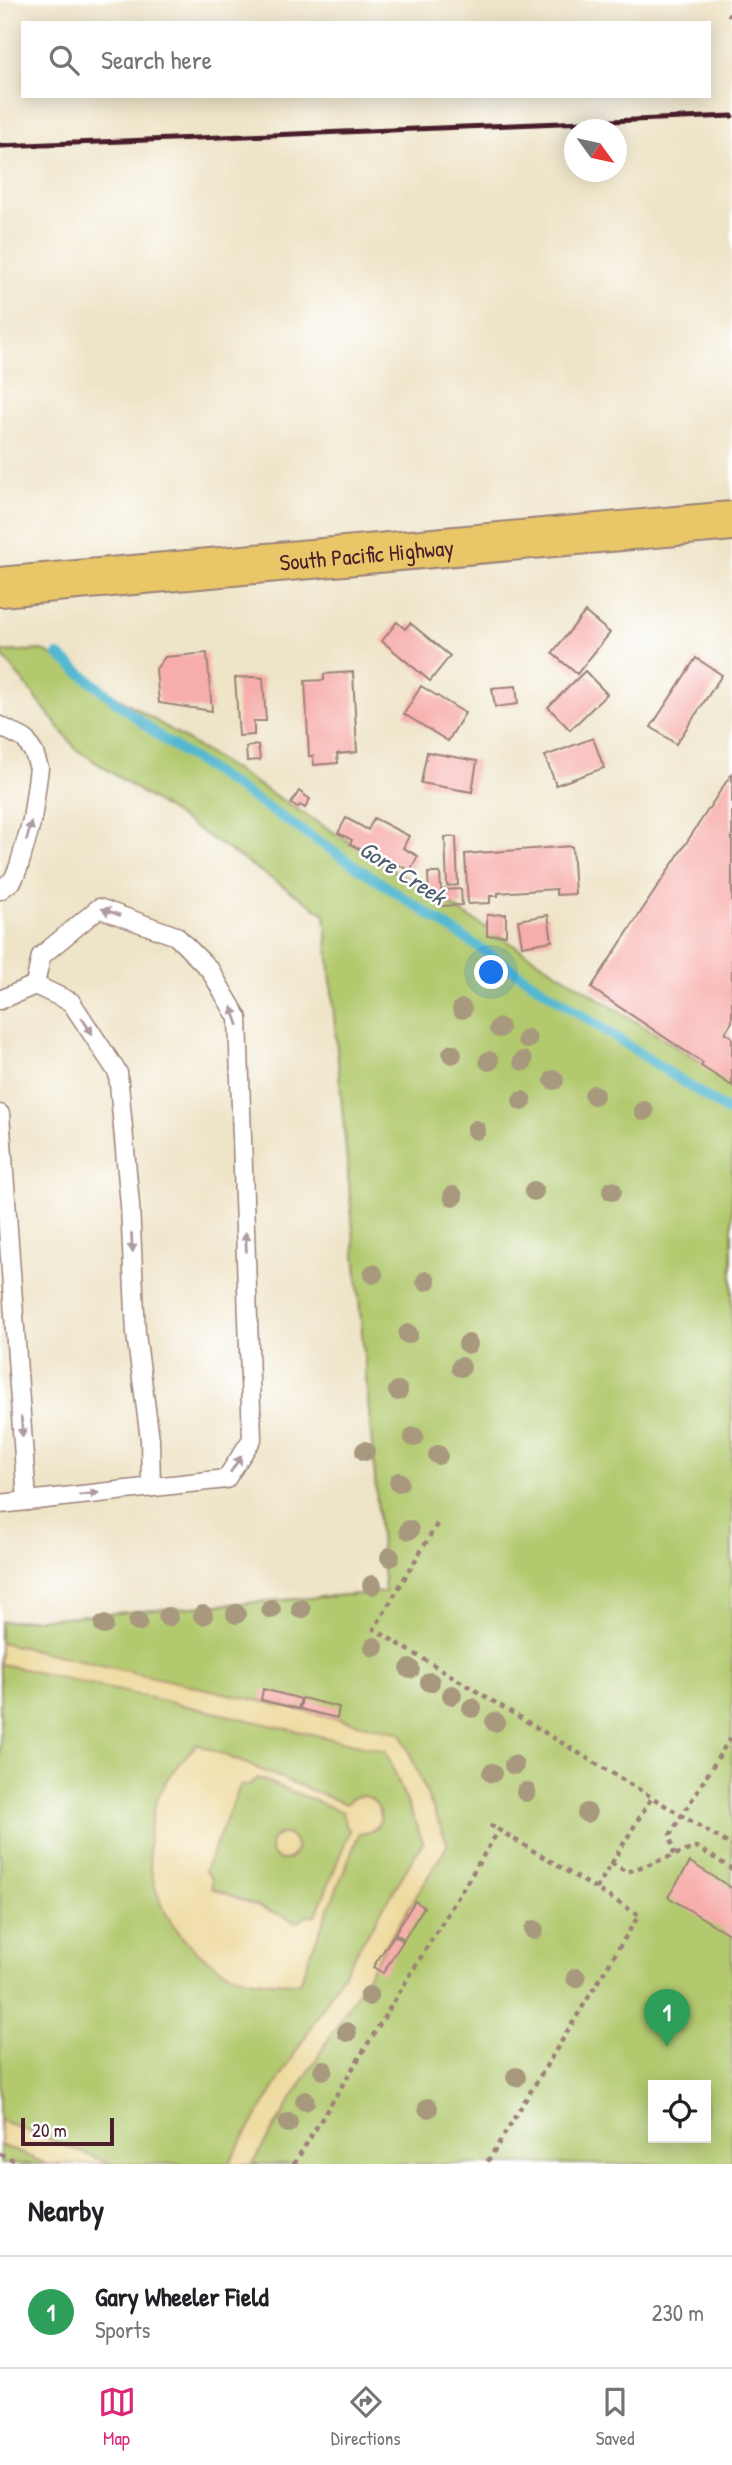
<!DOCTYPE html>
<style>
:root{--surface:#fff;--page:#f2f2f2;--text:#202124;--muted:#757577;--line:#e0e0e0;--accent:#db2777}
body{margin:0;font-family:"Patrick Hand",sans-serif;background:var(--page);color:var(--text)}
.controls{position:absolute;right:21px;bottom:21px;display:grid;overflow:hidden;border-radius:0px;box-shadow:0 4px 18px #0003}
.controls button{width:63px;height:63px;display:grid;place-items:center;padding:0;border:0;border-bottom:2px solid var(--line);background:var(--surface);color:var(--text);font:35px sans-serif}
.compass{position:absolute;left:564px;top:119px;width:63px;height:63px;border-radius:50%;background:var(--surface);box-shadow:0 4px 18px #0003;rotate:123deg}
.scale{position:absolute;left:21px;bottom:18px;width:93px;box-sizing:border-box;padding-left:7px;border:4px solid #4a1f2b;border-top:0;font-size:19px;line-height:24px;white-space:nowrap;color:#4a1f2b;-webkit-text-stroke:5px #fff;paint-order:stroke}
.you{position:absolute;left:492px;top:973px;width:24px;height:24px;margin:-18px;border:5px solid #fff;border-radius:50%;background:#1a73e8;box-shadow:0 0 0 10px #1a73e833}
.badge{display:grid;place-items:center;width:46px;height:46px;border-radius:50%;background:var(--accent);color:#fff;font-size:23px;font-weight:700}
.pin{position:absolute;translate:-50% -58px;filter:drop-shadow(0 2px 4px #0008)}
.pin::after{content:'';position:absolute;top:37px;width:24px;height:21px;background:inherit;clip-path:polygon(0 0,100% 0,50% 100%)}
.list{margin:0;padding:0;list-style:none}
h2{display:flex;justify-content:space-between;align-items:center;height:91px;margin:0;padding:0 28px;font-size:30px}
h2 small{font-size:23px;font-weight:400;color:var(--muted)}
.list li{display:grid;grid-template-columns:46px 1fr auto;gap:21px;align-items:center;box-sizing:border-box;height:112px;padding:0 28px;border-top:2px solid var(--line)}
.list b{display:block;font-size:26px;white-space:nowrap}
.list p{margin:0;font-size:23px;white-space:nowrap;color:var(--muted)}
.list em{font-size:23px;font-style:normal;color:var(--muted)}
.icon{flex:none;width:38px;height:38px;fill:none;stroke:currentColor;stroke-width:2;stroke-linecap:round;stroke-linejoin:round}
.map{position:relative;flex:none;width:732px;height:2164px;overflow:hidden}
.search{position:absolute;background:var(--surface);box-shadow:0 4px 18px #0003;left:21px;right:21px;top:21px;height:77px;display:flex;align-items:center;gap:18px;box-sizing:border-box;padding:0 24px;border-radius:0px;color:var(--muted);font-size:26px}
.sheet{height:203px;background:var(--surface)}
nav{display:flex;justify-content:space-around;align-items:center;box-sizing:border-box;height:98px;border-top:2px solid var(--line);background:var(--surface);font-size:19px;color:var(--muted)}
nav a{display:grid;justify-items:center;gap:4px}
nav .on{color:var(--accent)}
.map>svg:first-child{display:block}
</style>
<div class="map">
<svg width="732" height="2164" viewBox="0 0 732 2164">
<rect width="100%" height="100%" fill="#fff"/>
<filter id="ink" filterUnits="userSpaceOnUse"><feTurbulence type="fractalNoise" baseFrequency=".0143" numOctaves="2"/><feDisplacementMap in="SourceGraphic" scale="14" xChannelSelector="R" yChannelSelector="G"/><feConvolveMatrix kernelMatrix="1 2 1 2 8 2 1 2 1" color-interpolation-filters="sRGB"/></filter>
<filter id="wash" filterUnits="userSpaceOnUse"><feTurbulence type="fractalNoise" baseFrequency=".00686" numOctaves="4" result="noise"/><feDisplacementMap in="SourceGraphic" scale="28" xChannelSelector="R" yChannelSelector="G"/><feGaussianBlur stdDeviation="1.57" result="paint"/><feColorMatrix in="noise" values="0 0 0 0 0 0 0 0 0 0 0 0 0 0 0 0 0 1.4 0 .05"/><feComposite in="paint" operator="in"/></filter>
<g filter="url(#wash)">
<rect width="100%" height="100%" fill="#eee4c7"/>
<path fill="#b2c96e" stroke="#7e744c" stroke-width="2" fill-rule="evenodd" d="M43,650l689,432v1082h-732v-542l385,-30 -60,-678 -249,-165 -76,-97zM653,2085h53v53h-53z"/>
<g fill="#eeda9e" stroke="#9c7c64" stroke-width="2" fill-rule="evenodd">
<polygon points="0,1642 401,1733 448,1844 252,2164 228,2164 423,1842 386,1751 0,1664"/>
<path d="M197,1744l149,60c25,-28 56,26 13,30l-60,149c-19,-1 -39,0 -58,-6 -75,-27 -111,-109 -82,-182 8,-20 24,-36 38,-51zM258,1778l85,34 2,13 5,5 -34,85 -10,1 -8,6 -86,-34v-9l-7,-8 35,-85 11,-2z"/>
<circle cx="283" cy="1847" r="13"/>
<polygon points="0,2120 111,2164 47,2164 0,2145"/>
</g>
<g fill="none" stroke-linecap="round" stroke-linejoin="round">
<polyline stroke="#52b8d0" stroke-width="10" points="58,655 163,739 732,1114"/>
</g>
<g id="blocks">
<g fill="#f7aeab">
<polygon points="585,612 610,633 577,674 552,653"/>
<polygon points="397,622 405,629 410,623 450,656 430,681 382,641"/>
<polygon points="207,653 212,711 159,703 156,669 165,657"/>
<polygon points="696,658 722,675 676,744 651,727"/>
<polygon points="585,671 607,694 570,730 548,707"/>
<polygon points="353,672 357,752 337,754 338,763 314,765 313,756 309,756 305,681 324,680 324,674"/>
<polygon points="252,677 263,678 266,721 254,721 254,735 239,736 235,678"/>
<polygon points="421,686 465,713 448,741 404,714"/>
<polygon points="516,686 518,704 495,707 492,688"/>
<polygon points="593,738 604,768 556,785 545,756"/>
<polygon points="258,745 260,760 247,761 246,747"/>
<polygon points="427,752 477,761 472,792 421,783"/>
<polygon points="732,773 732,1022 725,1033 732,1037 732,1086 701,1066 703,1063 591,988"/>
<polygon points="299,791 310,799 305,808 300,805 298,808 291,804"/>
<polygon points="346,818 368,830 374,818 409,836 403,848 418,856 410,871 367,848 365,852 350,844 352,840 338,833"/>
<polygon points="445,837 456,837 458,885 447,886"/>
<polygon points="572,846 575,894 556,895 556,889 498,893 498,896 490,896 490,903 468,904 465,854"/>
<polygon points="428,873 440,873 441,890 461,889 462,905 441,906 440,895 429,895"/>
<polygon points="506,914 506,935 487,936 487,915"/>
<polygon points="548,915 552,941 522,946 518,920"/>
<polygon points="263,1689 301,1699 298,1709 261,1700"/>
<polygon points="302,1698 339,1707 337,1718 300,1709"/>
<polygon points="690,1862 732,1888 732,1936 668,1897"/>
<polygon points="415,1901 424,1907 404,1939 395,1933"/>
<polygon points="394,1935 403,1941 383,1973 373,1967"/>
</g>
</g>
</g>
<g filter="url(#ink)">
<use href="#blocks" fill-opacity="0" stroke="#9c8279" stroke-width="2"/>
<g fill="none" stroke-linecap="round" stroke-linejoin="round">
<defs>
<g id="lane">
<polyline points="0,726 25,739 34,753 39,768 32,820 19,866 13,880 0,890"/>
<polyline points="0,1000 35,985 71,1002 118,1073 130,1205 136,1334 150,1439 151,1487"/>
<polyline points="0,1114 27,1501"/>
<polyline points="0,1504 226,1479 252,1439 238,1018 210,970 176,936 99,908 41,956 35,985"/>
</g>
<g id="primary">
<path id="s1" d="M0,587l732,-66"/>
</g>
</defs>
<use href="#lane" stroke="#9c8279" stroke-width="21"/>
<use href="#primary" stroke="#9c8279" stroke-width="42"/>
<g stroke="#9c8279" stroke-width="4.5" stroke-dasharray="5 5" stroke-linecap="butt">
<polyline points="727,15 732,15"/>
<polyline points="437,1524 374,1629 732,1846"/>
<polyline points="490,1825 499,1830"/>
<polyline points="674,1855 670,1835 732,1735"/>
<polyline points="611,1863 627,1872 697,1847 732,1869"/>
<polyline points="596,1889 652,1797"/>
<polyline points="0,2154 23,2164"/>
<polyline points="294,2164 499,1830 639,1915 486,2164"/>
</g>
<use href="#lane" stroke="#fff" stroke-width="18"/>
<use href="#primary" stroke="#e9c769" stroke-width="38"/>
<polyline stroke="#4a1f2b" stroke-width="5" points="0,146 732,116"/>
</g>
<g fill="#a8987e">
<circle cx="462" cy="1009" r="10"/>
<circle cx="499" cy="1028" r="10"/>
<circle cx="527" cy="1039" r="10"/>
<circle cx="452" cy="1054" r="10"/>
<circle cx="489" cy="1061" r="10"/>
<circle cx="523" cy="1061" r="10"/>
<circle cx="554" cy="1080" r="10"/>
<circle cx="594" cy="1095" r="10"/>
<circle cx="522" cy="1101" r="10"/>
<circle cx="644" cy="1111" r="10"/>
<circle cx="476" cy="1130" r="10"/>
<circle cx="534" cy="1191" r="10"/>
<circle cx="612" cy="1191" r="10"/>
<circle cx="453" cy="1196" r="10"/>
<circle cx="373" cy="1274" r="10"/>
<circle cx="426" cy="1281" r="10"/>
<circle cx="408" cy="1334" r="10"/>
<circle cx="468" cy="1344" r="10"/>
<circle cx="461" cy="1367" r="10"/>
<circle cx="398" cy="1391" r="10"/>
<circle cx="414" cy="1437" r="10"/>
<circle cx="365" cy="1451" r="10"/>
<circle cx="438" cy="1455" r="10"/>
<circle cx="399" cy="1482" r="10"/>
<circle cx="409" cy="1530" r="10"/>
<circle cx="390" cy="1557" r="10"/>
<circle cx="372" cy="1585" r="10"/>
<circle cx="271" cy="1609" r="10"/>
<circle cx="301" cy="1609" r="10"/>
<circle cx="236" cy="1614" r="10"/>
<circle cx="203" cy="1615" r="10"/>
<circle cx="168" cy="1617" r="10"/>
<circle cx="138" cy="1622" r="10"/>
<circle cx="104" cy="1625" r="10"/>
<circle cx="374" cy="1647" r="10"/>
<circle cx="410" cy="1669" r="10"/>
<circle cx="430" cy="1682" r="10"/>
<circle cx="452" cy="1695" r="10"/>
<circle cx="472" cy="1708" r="10"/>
<circle cx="495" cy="1722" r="10"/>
<circle cx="514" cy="1765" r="10"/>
<circle cx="492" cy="1773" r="10"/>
<circle cx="526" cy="1792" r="10"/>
<circle cx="587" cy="1813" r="10"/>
<circle cx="534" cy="1930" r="10"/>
<circle cx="576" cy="1978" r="10"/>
<circle cx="369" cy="1996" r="10"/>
<circle cx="347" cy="2032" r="10"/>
<circle cx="323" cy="2070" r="10"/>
<circle cx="516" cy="2077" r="10"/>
<circle cx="305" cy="2101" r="10"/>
<circle cx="428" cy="2108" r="10"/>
<circle cx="288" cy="2123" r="10"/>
</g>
<defs><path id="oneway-solid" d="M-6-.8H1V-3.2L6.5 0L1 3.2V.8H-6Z" transform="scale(1.75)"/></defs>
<g fill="#ae9aa0">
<use href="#oneway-solid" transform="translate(29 831) rotate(-75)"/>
<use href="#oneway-solid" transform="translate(111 912) rotate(-160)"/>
<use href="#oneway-solid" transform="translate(235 1016) rotate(-110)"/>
<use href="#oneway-solid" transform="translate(87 1026) rotate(57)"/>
<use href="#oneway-solid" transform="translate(246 1242) rotate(-92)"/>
<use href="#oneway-solid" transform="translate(132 1243) rotate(87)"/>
<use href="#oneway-solid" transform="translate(22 1427) rotate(86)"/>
<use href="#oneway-solid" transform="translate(236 1464) rotate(-56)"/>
<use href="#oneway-solid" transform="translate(89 1494) rotate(-6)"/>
</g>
</g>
<g text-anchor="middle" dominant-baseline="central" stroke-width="5" stroke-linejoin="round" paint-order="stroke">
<g font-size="23" fill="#4a1f2b" stroke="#fff">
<text stroke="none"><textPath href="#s1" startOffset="368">South Pacific Highway</textPath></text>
</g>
<g font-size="24" font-style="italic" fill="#4d5c6d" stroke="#fff">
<text transform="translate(403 872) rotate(33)">Gore Creek</text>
</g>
</g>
</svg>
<div class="controls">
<button><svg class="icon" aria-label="locate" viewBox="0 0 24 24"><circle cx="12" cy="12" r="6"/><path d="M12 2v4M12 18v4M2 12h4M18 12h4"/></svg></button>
</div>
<svg class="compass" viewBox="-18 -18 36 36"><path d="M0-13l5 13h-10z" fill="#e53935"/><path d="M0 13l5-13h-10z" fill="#757577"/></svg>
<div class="scale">20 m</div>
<div class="you"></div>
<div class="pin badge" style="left:667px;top:2047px;background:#2e9e5b">1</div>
<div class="search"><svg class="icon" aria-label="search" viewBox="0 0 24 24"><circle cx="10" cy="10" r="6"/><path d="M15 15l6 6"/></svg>Search here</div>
</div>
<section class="sheet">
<h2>Nearby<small></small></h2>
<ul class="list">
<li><span class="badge" style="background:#2e9e5b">1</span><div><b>Gary Wheeler Field</b><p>Sports</p></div><em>230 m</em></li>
</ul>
</section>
<nav>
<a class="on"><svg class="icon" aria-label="map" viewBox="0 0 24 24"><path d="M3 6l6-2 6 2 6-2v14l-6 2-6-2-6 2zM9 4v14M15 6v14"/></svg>Map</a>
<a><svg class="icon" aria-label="directions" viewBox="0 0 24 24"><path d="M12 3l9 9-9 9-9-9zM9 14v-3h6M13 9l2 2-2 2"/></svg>Directions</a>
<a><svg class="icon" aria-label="saved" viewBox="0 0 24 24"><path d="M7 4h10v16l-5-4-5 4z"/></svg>Saved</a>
</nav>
